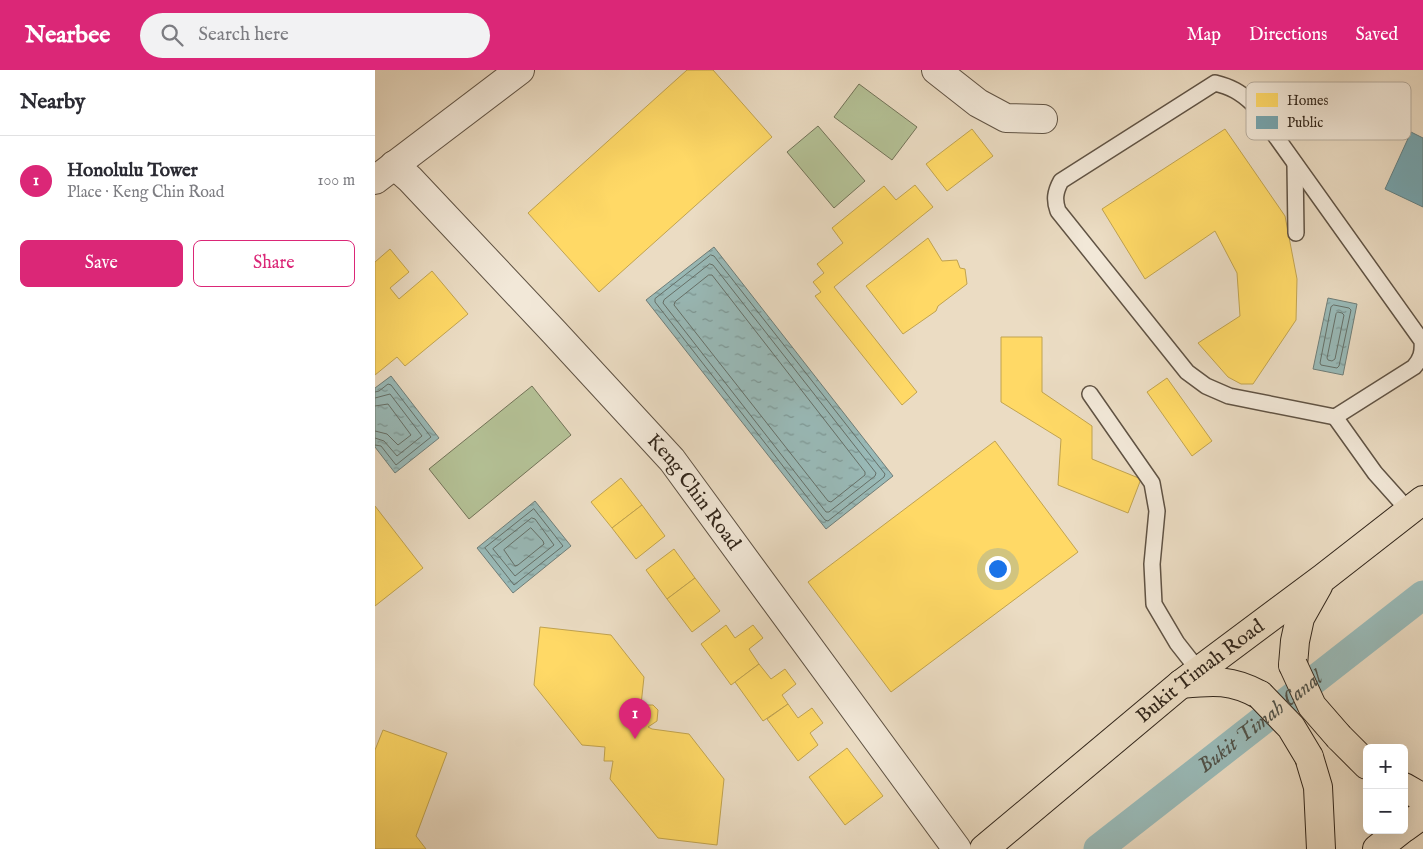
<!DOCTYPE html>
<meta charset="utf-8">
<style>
:root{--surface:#fff;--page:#f2f2f3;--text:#2b2b33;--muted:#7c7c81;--line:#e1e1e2;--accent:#db2777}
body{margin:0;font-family:"IM FELL English",serif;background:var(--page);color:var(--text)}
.controls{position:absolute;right:15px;bottom:15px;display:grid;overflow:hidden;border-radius:8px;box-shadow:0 5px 20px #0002}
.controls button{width:45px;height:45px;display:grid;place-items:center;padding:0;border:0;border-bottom:1px solid var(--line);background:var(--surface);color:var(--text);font:25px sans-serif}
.you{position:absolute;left:622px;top:498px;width:18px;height:18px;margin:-12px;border:4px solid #fff;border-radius:50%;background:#1a73e8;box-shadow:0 0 0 8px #1a73e833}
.badge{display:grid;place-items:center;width:32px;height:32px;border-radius:50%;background:var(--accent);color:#fff;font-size:16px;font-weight:700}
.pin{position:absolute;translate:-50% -41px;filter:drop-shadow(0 1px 2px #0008)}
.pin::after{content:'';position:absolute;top:26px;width:18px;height:15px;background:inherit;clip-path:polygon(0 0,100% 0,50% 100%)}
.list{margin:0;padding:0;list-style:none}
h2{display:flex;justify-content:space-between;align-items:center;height:65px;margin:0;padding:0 20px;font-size:21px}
h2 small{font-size:16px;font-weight:400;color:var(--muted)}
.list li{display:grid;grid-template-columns:32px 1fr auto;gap:15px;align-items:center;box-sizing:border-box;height:90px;padding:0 20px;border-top:1px solid var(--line)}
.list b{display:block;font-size:19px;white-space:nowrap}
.list p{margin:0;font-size:16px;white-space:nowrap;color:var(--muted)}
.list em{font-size:16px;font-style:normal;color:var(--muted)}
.actions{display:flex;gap:10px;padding:15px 20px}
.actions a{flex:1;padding:11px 0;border:1px solid var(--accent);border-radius:8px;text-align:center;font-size:18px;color:var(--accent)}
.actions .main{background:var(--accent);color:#fff}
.icon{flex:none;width:28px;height:28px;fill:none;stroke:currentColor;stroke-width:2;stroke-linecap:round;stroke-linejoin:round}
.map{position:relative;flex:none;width:1048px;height:779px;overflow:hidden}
header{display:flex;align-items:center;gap:30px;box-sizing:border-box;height:70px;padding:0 25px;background:var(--accent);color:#fff}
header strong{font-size:24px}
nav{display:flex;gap:28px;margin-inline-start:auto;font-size:18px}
.search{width:350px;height:45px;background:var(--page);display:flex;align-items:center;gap:12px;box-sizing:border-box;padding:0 18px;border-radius:28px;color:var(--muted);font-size:19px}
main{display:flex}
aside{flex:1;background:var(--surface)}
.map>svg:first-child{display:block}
</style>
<header>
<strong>Nearbee</strong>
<div class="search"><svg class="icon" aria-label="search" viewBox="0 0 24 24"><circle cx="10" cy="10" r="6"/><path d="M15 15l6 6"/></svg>Search here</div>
<nav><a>Map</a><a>Directions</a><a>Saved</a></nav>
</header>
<main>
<aside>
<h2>Nearby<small></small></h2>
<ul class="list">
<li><span class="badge">1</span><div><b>Honolulu Tower</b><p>Place · Keng Chin Road</p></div><em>100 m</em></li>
</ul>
<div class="actions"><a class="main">Save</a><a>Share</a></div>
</aside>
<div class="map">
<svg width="1048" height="779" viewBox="0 0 1048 779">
<defs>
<pattern id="water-ripples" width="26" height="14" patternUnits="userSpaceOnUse" patternTransform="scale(1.25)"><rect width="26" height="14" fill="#99bab8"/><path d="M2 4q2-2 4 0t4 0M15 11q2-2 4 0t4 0" fill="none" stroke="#7d9795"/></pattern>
</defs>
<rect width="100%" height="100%" fill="#ebdcc3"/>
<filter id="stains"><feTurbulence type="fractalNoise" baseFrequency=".004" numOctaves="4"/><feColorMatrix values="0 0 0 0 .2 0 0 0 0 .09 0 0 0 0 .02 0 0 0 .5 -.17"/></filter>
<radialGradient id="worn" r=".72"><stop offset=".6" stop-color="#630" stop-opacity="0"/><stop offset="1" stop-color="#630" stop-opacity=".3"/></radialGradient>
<g fill="#b4c196" stroke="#727358">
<polygon points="484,14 542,57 517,90 459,47"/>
<polygon points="443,56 490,111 459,138 412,82"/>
<polygon points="157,316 196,365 94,449 54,399"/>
</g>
<g fill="url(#water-ripples)" stroke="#6f7e79">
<polygon points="339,177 518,406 451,459 271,230"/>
<polygon points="953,228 982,234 968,305 938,299"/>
<polygon points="16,306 64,368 20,403 0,377 0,318"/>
<polygon points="160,431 196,476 138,523 102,478"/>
</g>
<g fill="#ffd966" stroke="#c1a34f">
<polygon points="312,0 338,0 397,67 224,222 153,143"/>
<polygon points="597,59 618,86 572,121 551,94"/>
<polygon points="850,59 910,146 922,209 921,250 878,314 866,314 853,307 823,273 865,246 862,203 840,161 770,209 727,139"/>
<polygon points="540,115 558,137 459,217 542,322 527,335 440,226 446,222 438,212 449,203 442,194 468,173 457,158 509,116 521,130"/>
<polygon points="553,168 567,191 582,190 585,198 590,199 592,214 563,236 561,241 528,264 491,216"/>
<polygon points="15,179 34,202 15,218 24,229 57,201 93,244 30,296 22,287 0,305 0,192"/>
<polygon points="626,267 667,267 667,322 717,356 717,389 766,409 753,443 683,415 686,369 626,332"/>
<polygon points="792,308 837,371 817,386 772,322"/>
<polygon points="620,371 703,482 516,622 433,512"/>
<polygon points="246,408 267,435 237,458 216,432"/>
<polygon points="267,435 290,466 261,489 237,458"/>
<polygon points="0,436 48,498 0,536"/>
<polygon points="299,479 320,508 292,529 271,500"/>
<polygon points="320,508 345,541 317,562 292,529"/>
<polygon points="351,555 360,568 378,555 388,568 374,579 384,594 356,615 326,574"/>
<polygon points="165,557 236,565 269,607 266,635 278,635 283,640 282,651 273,657 277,659 314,664 349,709 342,775 283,768 235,709 238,691 229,691 230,677 207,675 159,615"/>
<polygon points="384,594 396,609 410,599 421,614 407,625 413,634 388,651 360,612"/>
<polygon points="413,634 423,648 437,638 448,653 435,663 443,675 423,691 392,649"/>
<polygon points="8,660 72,683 41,766 51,779 0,779 0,680"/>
<polygon points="472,678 508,726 470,755 434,707"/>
</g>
<polygon fill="#76a5af" stroke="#617f82" points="1036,62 1048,68 1048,137 1010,119"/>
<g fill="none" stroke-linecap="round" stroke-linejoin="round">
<g stroke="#657069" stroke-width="1">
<polygon points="336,185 339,186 510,404 509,407 453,451 450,450 280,232 280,229"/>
<polygon points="335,194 338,195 501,403 500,406 454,442 451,442 288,233 289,230"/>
<polygon points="334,205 337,205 490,402 490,405 456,432 453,431 299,235 300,232"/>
<polygon points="959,235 974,238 976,240 964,296 962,298 946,295 945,293 956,237"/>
<polygon points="963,242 967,243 969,245 960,289 957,291 953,290 952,288 961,244"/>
<polyline points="0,322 4,321 13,314 16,315 56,367 21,395 6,376 0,375"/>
<polyline points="0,328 15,324 47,366 22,386 9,371 0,368"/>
<polyline points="0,336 13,334 36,365 23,375 12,364 0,361"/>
<polygon points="159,439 188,476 139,515 110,478"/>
<polygon points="157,448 160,449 179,475 140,506 118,479"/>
<polygon points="156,458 168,471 169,474 143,495 140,496 129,480"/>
</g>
<path stroke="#99bab8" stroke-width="29" id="s1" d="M723,779l325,-254"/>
<defs>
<g id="lane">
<path d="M840,13c16,4 25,9 37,20l170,238c1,11 -1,18 -8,26l-79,50 -106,-21 -23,-10 -19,-14 -129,-161c-4,-11 -3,-19 3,-30z"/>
<polyline points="920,94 921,163"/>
<polyline points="715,324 777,413 782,441 777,494 779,534 802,573 824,601"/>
<polyline points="960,347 1000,403 1034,441"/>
</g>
<g id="street">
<polyline points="561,0 603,33 631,48 668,49"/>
<path id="s2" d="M19,95l16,14 144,153 118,128 285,389"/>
<polyline points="0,110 145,0"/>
</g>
<g id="highway">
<polyline points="918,595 920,571 925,548 943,516"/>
<path d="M806,614c32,-3 50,-5 79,11"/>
<polyline points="964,667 992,695"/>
<polyline points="934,687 943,717 946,779"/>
<polyline points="1029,717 1048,728"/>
<polyline points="1029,758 1048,744"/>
<path id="s3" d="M609,779l197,-165 142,-106 100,-78"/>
<polyline points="1002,779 1026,760"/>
</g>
</defs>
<use href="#lane" stroke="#605344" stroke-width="18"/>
<use href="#street" stroke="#605344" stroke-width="30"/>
<use href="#highway" stroke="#31251a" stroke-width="30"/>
<use href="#lane" stroke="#f2e8d8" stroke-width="15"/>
<use href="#street" stroke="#f2e8d8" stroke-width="28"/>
<use href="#highway" stroke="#ebdcc3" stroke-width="28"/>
<defs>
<g id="highway-bridge">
<polyline points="918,595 937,636 964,667"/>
<polyline points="885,625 916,657 934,687"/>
</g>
</defs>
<use href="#highway-bridge" stroke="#31251a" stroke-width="30" stroke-linecap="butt"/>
<use href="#highway-bridge" stroke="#ebdcc3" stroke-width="28"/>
</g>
<g text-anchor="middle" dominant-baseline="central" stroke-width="5" stroke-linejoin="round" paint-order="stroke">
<g font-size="20" fill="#31251a" stroke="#f2e8d8">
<text stroke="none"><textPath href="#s2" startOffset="444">Keng Chin Road</textPath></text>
<text stroke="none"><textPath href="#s3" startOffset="280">Bukit Timah Road</textPath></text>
</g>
<g font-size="21" font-style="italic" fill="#505249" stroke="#f2e8d8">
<text stroke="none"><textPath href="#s1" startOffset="206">Bukit Timah Canal</textPath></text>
</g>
</g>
<rect x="871" y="12" width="165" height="58" rx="8" fill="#f2e8d8" stroke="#b8ae9f" stroke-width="1"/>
<rect x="881" y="23" width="22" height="14" fill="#ffd966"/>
<rect x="881" y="46" width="22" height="13" fill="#76a5af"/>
<g font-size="14" fill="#31251a">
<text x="912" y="35">Homes</text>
<text x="912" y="57">Public</text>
</g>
<rect width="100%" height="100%" filter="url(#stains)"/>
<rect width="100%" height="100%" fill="url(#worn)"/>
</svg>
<div class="controls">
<button>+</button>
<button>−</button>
</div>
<div class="you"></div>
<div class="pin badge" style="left:260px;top:669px">1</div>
</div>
</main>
